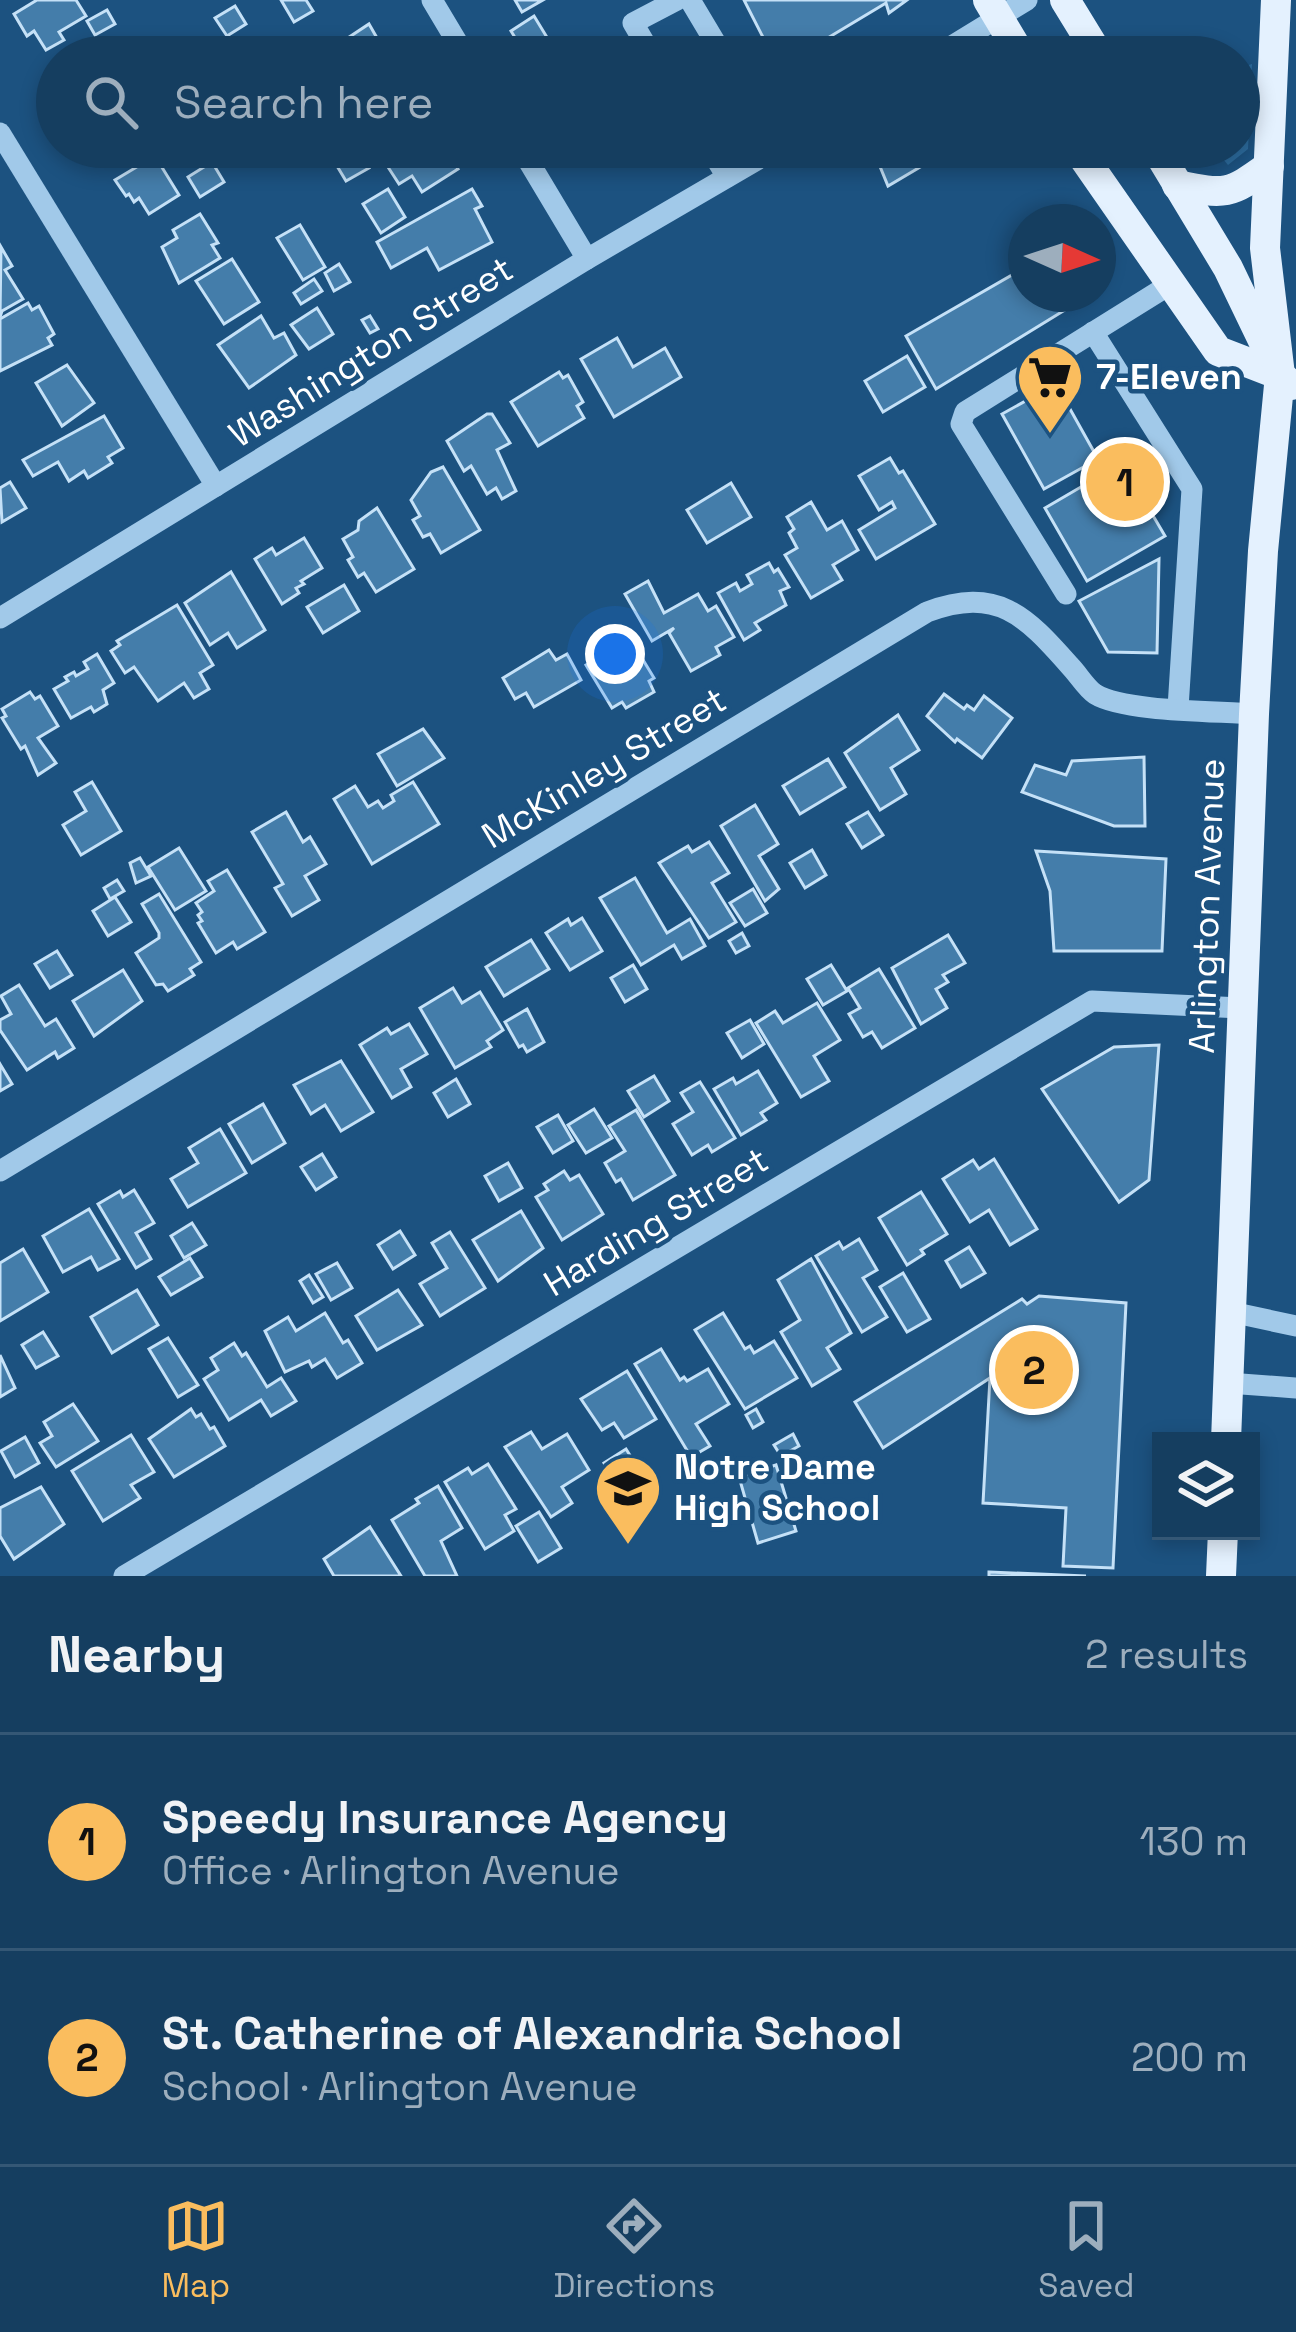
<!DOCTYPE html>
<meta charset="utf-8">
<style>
:root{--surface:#153e60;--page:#1e4566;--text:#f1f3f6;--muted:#9daebd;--line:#345775;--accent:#fabd5e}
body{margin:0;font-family:"Space Grotesk",sans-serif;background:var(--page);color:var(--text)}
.controls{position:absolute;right:36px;bottom:36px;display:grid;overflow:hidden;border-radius:0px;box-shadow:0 6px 18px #0003}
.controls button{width:108px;height:108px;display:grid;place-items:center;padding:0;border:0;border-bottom:3px solid var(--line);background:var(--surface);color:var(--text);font:60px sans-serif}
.compass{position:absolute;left:1008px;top:204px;width:108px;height:108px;border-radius:50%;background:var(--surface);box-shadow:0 6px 18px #0003;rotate:93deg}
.you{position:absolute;left:615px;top:654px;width:42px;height:42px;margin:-30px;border:9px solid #fff;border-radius:50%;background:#1a73e8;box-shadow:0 0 0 18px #1a73e833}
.badge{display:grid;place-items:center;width:78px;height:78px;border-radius:50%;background:var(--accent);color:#111;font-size:39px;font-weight:700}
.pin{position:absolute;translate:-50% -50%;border:6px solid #fff;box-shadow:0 3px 12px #0006}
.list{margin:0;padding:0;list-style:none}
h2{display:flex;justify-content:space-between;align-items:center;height:156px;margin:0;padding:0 48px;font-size:51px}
h2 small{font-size:39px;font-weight:400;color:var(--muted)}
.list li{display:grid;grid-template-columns:78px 1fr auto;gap:36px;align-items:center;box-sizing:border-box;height:216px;padding:0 48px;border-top:3px solid var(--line)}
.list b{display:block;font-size:45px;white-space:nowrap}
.list p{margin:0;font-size:39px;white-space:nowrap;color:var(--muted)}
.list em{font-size:39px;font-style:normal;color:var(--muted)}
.icon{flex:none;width:66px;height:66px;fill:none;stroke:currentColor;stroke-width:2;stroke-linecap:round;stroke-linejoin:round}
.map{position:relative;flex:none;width:1296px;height:1576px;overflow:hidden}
.search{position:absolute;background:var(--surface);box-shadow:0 6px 18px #0003;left:36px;right:36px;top:36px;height:132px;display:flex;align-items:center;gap:30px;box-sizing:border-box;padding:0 42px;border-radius:66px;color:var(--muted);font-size:45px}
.sheet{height:588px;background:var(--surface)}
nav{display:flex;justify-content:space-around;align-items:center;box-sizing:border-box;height:168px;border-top:3px solid var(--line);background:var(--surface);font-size:33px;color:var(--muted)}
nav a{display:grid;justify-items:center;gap:6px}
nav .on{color:var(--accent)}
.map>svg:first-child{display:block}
</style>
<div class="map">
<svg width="1296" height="1576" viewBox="0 0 1296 1576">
<rect width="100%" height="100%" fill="#1c5280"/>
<polygon fill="#2c6b9d" points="1252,64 1248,149 1228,165 1213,147 1239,147 1239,68"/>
<g fill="#447daa" stroke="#c5e1f7" stroke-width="3">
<polygon points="37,0 76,0 86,16 59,32 64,40 46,50 34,31 27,36 14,14"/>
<polygon points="281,0 306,0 313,11 294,22"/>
<polygon points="515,0 543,0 522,12"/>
<polygon points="744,0 907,0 889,13 886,3 796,57 773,57"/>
<polygon points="235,6 246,24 227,36 215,18"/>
<polygon points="107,10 115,24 95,35 87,21"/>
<polygon points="534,16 548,39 525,54 511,31"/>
<polygon points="369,24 381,45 376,49 382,57 319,57"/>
<polygon points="87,46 94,57 69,57"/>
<polygon points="231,46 238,57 216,57 215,55"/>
<polygon points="96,147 140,147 110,165"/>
<polygon points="411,147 444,147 458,169 422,192 412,176 399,184 386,164"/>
<polygon points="872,147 954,147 888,186"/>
<polygon points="357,148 369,168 346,181 334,161"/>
<polygon points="155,156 179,195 149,214 139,198 134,202 129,194 126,196 115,180"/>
<polygon points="212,162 224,182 200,197 188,177"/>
<polygon points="388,189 405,217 381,233 363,204"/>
<polygon points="472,189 482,206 475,209 492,242 439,270 427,248 391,268 377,242"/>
<polygon points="200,214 218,243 212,245 220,258 179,283 162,247 177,238 173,230"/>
<polygon points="300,225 325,267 303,280 277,238"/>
<polygon points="1,247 12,266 5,270 23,299 2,311 0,317"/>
<polygon points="232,259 259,302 224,324 196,281"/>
<polygon points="339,264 350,282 334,291 325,273"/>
<polygon points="1026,267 1026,294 1086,297 936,389 906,336"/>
<polygon points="314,279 322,291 301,304 294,293"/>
<polygon points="28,303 32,310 39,306 54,334 48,338 52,345 0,371 0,319"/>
<polygon points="317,308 333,334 309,349 291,325"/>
<polygon points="261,316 274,338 284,333 296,355 249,388 218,345"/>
<polygon points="370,316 378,329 370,333 362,320"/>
<polygon points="617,338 633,367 665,348 681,377 614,417 581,359"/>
<polygon points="907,356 925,387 883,412 865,381"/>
<polygon points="67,365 94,403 62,426 36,383"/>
<polygon points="559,372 563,378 568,375 583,402 577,406 584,418 538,446 511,402"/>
<polygon points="1056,384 1098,459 1044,489 1002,414"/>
<polygon points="487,414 492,414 510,443 497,450 516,491 502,499 496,488 487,494 471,466 464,471 447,441"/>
<polygon points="104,416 123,448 108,457 112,463 88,478 84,471 69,481 58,462 33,476 23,460"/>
<polygon points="890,458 899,473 903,471 935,524 876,559 859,530 895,508 892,502 879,510 859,476"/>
<polygon points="1122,463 1165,536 1087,581 1045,508"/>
<polygon points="443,467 480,530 441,553 430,534 423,537 413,520 420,516 411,500 431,472"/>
<polygon points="10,482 26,508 2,522 0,488"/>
<polygon points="731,483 751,517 707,543 687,510"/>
<polygon points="811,502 827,530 842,521 858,550 833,565 842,580 811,598 785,555 797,548 789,533 794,529 787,517"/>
<polygon points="377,508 414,569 376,592 364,573 358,577 348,560 353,557 343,539 358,530 359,521"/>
<polygon points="304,538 322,568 301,581 304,584 296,588 299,593 282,604 255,559 272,548 276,555"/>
<polygon points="1159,559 1157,653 1108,652 1079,601"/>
<polygon points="769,563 774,572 778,569 789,587 780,591 786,605 755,623 760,630 744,640 718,593 736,583 740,591 752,584 747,575"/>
<polygon points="231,572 265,630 237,648 228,633 210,645 185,603"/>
<polygon points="648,581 664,613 698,594 708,611 716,606 734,637 716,647 720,655 691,671 669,633 674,628 652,641 625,594"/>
<polygon points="344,585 359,611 323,633 307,607"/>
<polygon points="177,605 213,665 200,673 209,689 194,698 184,683 158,701 134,667 125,673 111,651 120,645 117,641"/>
<polygon points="634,645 654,678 649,681 654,692 626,708 622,702 612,708 586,665 604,655 611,658"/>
<polygon points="549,650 556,660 567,654 581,680 534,707 526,693 515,699 503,678"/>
<polygon points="97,654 114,683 103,690 107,704 94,712 91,707 71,718 54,689 68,681 65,677 74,672 76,676 88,669 84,662"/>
<polygon points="30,692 35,699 40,696 58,726 38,738 56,763 38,775 25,746 21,749 2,718 6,716 2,709"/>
<polygon points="944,694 964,709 967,705 974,710 984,696 1012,718 982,758 957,739 955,742 927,716"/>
<polygon points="898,715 919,750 891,768 906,794 880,810 845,753"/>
<polygon points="423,729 444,758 397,786 378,754"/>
<polygon points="1144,757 1145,826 1114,826 1022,792 1035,765 1066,775 1072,761"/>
<polygon points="828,759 845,787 800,814 783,786"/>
<polygon points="92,782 121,831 81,855 63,825 86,811 75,792"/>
<polygon points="413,782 439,824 372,864 334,799 355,786 368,807 378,801 383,808 394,801 391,795"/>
<polygon points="755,805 778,844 759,856 779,889 765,901 721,826"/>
<polygon points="286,812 303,842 310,837 326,864 305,876 319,900 292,916 275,888 283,884 252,832"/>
<polygon points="868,812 883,835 862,848 847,824"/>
<polygon points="709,842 729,873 712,883 736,922 709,938 659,863 688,846 692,852"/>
<polygon points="179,848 206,891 175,910 148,867"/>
<polygon points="812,850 826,875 805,888 790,863"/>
<polygon points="1036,851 1166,859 1162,951 1054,951 1050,891"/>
<polygon points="140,858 151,876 136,883 130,863"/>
<polygon points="227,870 265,932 237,949 233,942 216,953 198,923 202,921 198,915 202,912 196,903 214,891 208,881"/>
<polygon points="635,878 667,933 690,919 705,946 682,959 674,945 641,965 600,898"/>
<polygon points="117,880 124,891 110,899 104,888"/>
<polygon points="753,889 767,913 745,926 730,903"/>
<polygon points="159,894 201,962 190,969 194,975 168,991 163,984 156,985 136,953 159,938 159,933 142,904"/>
<polygon points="115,897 131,922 108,936 93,911"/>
<polygon points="582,918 602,951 570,970 546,933 568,919 571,925"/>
<polygon points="742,933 749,946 736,953 729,941"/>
<polygon points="948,935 965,963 943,975 948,982 936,989 947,1008 921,1024 892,968"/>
<polygon points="531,940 549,969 504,996 486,967"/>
<polygon points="57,951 72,975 50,988 35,964"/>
<polygon points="633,965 647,989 625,1002 611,978"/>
<polygon points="831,965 847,991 823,1005 807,979"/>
<polygon points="879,969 915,1028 882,1048 872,1032 863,1037 849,1014 860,1008 848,988"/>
<polygon points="123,970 142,1001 94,1036 73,1001"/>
<polygon points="19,985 45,1026 56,1019 74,1048 58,1058 55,1052 27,1070 0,1030 0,1020 11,1014 1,996"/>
<polygon points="453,988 462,1003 480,992 503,1030 487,1041 491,1047 455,1068 420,1008"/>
<polygon points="817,1003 840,1040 814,1056 829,1081 801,1097 756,1023 775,1011 783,1023"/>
<polygon points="527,1009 544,1042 527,1052 523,1045 519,1047 505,1022"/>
<polygon points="750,1020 764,1044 742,1058 727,1033"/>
<polygon points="409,1024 427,1054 401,1069 411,1087 392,1098 360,1045 387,1028 391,1034"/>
<polygon points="1159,1045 1149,1180 1119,1202 1042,1089 1114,1047"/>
<polygon points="341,1061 373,1112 341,1131 325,1105 311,1114 294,1085"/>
<polygon points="0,1064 12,1084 0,1091"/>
<polygon points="758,1071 777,1103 761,1113 766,1120 741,1135 714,1089 733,1078 736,1084"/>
<polygon points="654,1076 669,1101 644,1117 628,1091"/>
<polygon points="456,1079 470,1104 448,1117 434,1093"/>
<polygon points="700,1082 735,1138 712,1152 708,1145 692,1155 673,1124 693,1112 681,1093"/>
<polygon points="263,1104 285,1143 252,1163 229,1124"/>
<polygon points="594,1109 612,1138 586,1153 568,1125"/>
<polygon points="636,1110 675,1175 633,1200 621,1179 616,1182 605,1163 625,1151 609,1126"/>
<polygon points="558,1115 573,1141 553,1153 537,1127"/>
<polygon points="220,1129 246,1173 188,1207 171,1179 198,1163 189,1148"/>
<polygon points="322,1154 336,1177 316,1190 301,1167"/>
<polygon points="994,1159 1037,1229 1010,1245 989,1210 970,1222 943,1179 973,1160 979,1169"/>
<polygon points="508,1163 522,1188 499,1201 485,1176"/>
<polygon points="564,1171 570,1180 579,1175 603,1214 562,1240 536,1197 548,1190 544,1184"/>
<polygon points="134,1190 154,1223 136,1233 151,1259 136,1268 98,1204 120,1191 123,1197"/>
<polygon points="921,1192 947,1234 921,1250 924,1254 907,1265 879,1218"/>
<polygon points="89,1209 119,1259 98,1270 91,1257 63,1272 43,1236"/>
<polygon points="521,1211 543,1248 498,1281 473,1240"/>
<polygon points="192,1223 206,1245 184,1258 171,1236"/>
<polygon points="400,1231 415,1255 393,1269 378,1245"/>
<polygon points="450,1232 485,1288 440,1316 420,1284 447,1268 432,1243"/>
<polygon points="859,1239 877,1270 863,1278 887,1317 862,1332 816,1256 839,1242 843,1249"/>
<polygon points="969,1247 985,1273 961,1287 946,1261"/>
<polygon points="23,1249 48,1292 0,1321 0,1263"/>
<polygon points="190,1258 202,1277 171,1295 159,1277"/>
<polygon points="811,1259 851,1333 827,1348 840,1369 812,1386 781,1332 800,1320 778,1280"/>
<polygon points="337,1263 352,1288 331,1300 316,1274"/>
<polygon points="903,1273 930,1319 907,1332 880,1287"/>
<polygon points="309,1275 323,1297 313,1303 300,1281"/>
<polygon points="137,1290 158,1325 112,1353 91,1317"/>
<polygon points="398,1290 422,1325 377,1350 356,1316"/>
<polygon points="1039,1296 1126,1303 1113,1568 1063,1566 1066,1508 983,1503 990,1378 883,1448 855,1402 1022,1299 1027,1304"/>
<polygon points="325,1313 343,1343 348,1340 362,1363 337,1378 325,1359 312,1367 309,1361 285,1372 265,1331 288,1317 296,1331"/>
<polygon points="723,1313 745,1349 750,1346 754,1353 774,1341 797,1378 745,1409 695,1330"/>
<polygon points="43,1332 58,1356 36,1368 22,1345"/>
<polygon points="168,1338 198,1385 178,1397 149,1349"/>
<polygon points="234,1343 242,1356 246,1353 267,1387 281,1378 296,1401 271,1416 261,1400 229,1420 204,1379 218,1370 211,1358"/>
<polygon points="661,1349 680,1380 684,1377 687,1381 708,1369 729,1404 696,1424 710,1446 691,1457 635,1364"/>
<polygon points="0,1355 15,1388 0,1397"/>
<polygon points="627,1371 656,1419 624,1438 614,1423 602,1430 581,1399"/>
<polygon points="73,1404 98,1441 56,1467 40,1443 52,1436 44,1422"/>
<polygon points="191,1409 196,1417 201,1414 210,1429 214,1427 225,1446 174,1477 149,1439"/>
<polygon points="756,1409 763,1422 753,1428 746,1415"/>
<polygon points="531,1432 542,1449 567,1434 589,1470 562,1487 572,1503 551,1517 505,1447"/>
<polygon points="793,1434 799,1446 781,1456 774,1445"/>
<polygon points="131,1435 154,1472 131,1485 140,1498 103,1521 72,1471"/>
<polygon points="25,1437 39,1463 15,1477 1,1451"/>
<polygon points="626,1449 641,1473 619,1487 604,1463"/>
<polygon points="488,1464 516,1509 505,1515 514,1531 485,1549 445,1482 468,1468 472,1474"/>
<polygon points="776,1465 796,1531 758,1543 739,1477"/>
<polygon points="438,1486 462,1528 441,1541 457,1576 425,1576 392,1520 419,1503 416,1499"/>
<polygon points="41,1487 64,1524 14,1559 0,1536 0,1508"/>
<polygon points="539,1512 561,1548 538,1562 516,1526"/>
<polygon points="370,1527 401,1576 334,1576 324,1559"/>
<polygon points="989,1572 1086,1576 989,1576"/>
</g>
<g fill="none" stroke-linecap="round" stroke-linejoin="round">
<g stroke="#a1c9e9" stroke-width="21">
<polyline points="432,0 466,57"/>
<polyline points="690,0 724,57"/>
<polyline points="653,57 633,23 677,0"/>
<polyline points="934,57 1027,0"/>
<polyline points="0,133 216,486"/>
<polyline points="520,147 587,259"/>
<polyline points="709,147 727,177"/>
<polyline points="1093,332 1192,489 1178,708"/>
<polyline points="1066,594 961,424 965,412 1169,285"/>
<polyline points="0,618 587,259 779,147"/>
<path d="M0,1171l927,-559c70,-26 98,3 143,54 8,8 16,22 25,28 29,18 121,17 159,20"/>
<polyline points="1231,1312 1296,1326"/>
<polyline points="1228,1383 1296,1388"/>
<polyline points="124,1576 1092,1001 1241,1008"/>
</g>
<g stroke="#e4f1fe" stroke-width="30">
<polyline points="988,0 1022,57"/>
<polyline points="1065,0 1100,57"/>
<polyline points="1076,147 1218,351 1280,375 1291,385"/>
<polyline points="1155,147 1228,268 1269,353"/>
<path d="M1177,185c49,10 52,10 92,-19"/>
<polyline points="1226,1441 1254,714 1263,551 1280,375 1265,248 1276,0"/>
<polyline points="1221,1576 1223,1531"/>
</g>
</g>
<defs>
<symbol id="supermarket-pin" viewBox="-11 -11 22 30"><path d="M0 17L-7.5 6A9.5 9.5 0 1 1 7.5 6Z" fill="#fabd5e" stroke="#1c5280"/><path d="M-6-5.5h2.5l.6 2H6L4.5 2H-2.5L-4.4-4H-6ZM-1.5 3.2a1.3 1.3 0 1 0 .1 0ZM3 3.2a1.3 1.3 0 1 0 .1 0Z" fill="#111"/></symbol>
<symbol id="school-pin" viewBox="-11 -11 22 30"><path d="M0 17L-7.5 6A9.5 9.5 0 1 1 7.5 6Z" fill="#fabd5e" stroke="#1c5280"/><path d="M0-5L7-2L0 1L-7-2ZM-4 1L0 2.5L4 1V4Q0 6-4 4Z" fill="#111"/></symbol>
</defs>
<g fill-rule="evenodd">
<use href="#supermarket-pin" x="1012" y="339" width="76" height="104"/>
<use href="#school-pin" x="590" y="1450" width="76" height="104"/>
</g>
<g text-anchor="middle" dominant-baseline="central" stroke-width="9" stroke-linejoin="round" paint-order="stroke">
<g font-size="36" fill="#fff" stroke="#1c5280">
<text transform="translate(371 352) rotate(-32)">Washington Street</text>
<text transform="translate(604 768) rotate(-31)">McKinley Street</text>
<text transform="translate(1207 906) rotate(-88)">Arlington Avenue</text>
<text transform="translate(656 1222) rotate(-31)">Harding Street</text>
</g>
<g font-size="36" font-weight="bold" fill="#fff" stroke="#1c5280" text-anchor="start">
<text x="1096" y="377">7-Eleven</text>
<text x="674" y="1467">Notre Dame<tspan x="674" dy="41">High School</tspan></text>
</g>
</g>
</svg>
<div class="controls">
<button><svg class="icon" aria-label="layers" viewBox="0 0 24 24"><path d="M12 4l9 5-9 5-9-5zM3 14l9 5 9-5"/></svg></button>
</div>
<svg class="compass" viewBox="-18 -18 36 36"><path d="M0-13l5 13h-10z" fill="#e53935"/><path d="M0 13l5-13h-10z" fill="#9daebd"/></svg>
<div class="you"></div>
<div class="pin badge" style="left:1125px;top:482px">1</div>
<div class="pin badge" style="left:1034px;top:1370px">2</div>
<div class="search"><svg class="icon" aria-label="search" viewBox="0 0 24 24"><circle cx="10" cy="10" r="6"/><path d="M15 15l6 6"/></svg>Search here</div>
</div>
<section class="sheet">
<h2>Nearby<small>2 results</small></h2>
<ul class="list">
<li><span class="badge">1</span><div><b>Speedy Insurance Agency</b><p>Office · Arlington Avenue</p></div><em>130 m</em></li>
<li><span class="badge">2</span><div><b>St. Catherine of Alexandria School</b><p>School · Arlington Avenue</p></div><em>200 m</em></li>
</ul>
</section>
<nav>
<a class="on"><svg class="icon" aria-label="map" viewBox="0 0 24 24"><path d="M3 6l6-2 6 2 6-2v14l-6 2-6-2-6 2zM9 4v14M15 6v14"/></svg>Map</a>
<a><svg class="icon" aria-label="directions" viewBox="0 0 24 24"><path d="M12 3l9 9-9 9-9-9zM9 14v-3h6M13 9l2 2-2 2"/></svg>Directions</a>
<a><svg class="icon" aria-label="saved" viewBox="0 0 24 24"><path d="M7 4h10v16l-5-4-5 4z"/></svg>Saved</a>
</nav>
